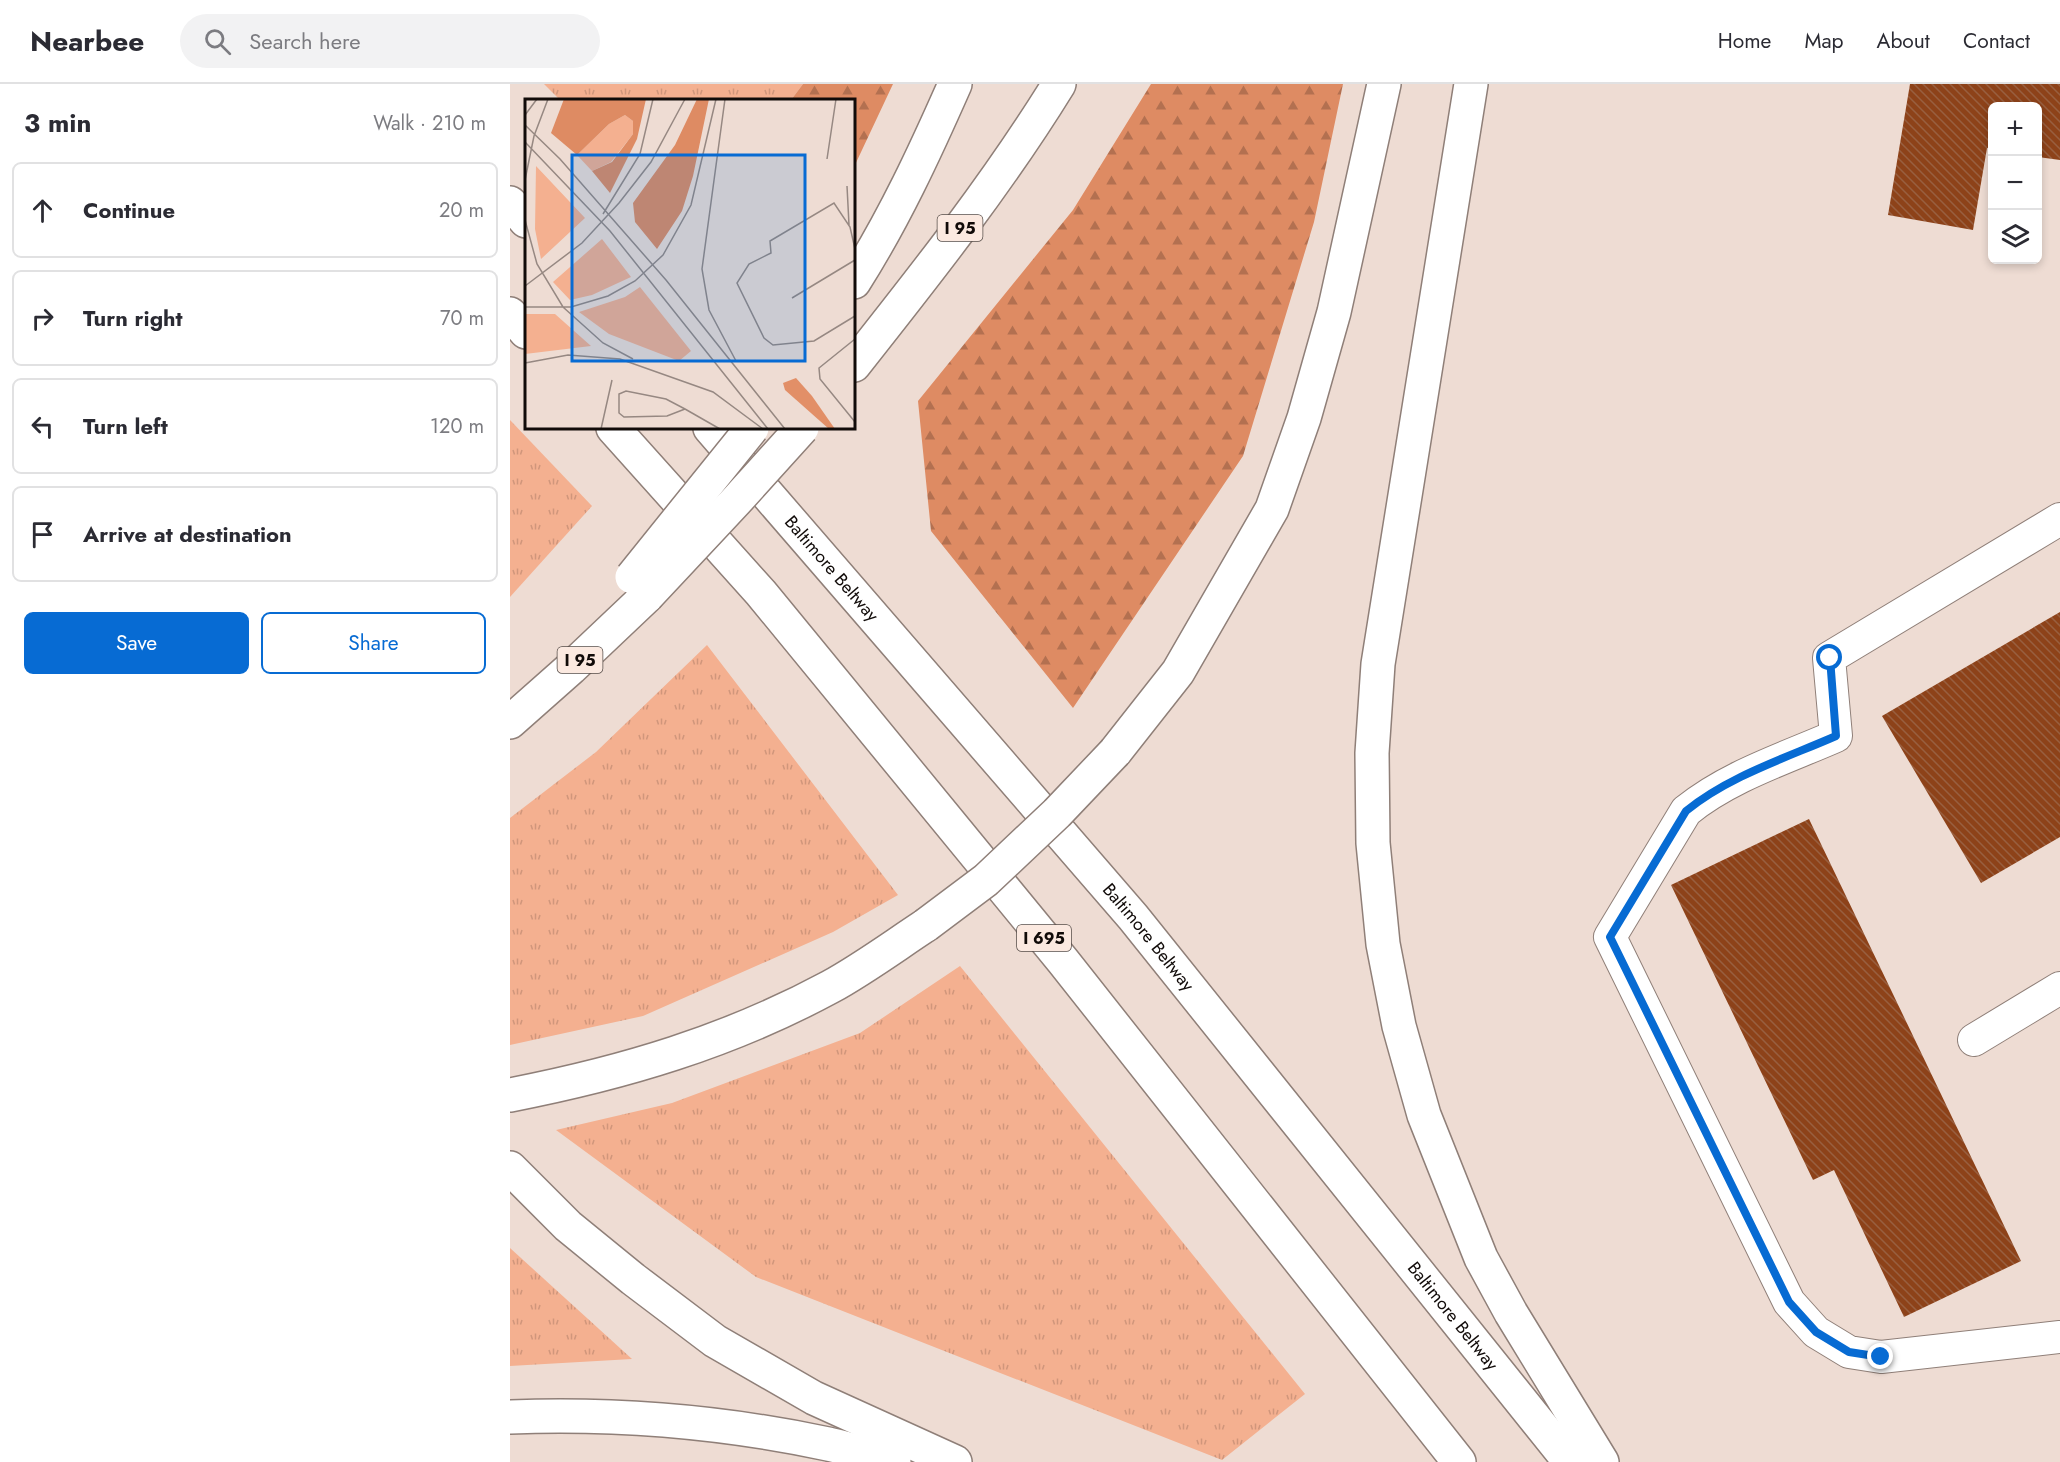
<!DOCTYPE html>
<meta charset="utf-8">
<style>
:root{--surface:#fff;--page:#f2f2f3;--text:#2b2b33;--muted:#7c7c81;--line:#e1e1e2;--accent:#076bd3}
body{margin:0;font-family:Jost,sans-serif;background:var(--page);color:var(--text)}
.controls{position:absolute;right:18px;top:18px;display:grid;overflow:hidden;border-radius:9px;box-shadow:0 3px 9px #0003}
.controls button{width:54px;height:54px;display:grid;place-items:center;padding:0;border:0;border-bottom:2px solid var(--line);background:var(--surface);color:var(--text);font:30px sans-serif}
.stop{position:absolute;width:18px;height:18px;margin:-14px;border:4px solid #076bd3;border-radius:50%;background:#fff}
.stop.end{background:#076bd3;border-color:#fff;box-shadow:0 2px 6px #0008}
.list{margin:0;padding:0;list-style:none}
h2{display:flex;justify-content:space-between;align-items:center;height:78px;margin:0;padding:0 24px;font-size:26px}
h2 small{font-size:20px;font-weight:400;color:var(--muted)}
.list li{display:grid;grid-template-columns:39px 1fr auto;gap:18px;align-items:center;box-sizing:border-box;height:96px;margin:0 12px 12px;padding:0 12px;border:2px solid var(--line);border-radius:9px}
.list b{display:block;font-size:22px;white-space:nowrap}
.list em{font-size:20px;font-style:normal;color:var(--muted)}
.actions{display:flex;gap:12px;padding:18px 24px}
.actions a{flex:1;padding:14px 0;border:2px solid var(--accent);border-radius:9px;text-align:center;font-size:21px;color:var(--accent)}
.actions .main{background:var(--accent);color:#fff}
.icon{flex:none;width:33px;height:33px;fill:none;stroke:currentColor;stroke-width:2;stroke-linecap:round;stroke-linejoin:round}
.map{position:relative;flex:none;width:1550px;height:1378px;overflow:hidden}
header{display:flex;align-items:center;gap:36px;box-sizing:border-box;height:84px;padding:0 30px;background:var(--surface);border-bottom:2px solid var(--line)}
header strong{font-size:28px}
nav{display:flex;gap:33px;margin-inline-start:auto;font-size:21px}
.search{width:420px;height:54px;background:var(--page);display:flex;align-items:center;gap:15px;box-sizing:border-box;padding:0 21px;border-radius:33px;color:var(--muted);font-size:22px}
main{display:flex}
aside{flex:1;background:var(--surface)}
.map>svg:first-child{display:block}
</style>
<header>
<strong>Nearbee</strong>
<div class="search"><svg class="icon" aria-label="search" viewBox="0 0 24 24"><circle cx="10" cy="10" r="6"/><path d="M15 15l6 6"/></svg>Search here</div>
<nav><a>Home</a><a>Map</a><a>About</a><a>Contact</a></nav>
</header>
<main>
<aside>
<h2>3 min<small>Walk · 210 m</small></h2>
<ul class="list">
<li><svg class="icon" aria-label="ahead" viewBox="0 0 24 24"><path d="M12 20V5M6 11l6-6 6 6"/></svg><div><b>Continue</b></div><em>20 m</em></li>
<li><svg class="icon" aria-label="right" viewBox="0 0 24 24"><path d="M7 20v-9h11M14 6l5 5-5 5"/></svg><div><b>Turn right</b></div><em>70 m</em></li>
<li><svg class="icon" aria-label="left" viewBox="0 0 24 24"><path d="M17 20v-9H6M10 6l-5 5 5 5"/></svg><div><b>Turn left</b></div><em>120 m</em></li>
<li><svg class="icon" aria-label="arrive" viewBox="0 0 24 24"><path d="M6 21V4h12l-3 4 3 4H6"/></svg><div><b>Arrive at destination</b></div></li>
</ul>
<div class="actions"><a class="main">Save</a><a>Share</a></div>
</aside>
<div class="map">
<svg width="1550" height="1378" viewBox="0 0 1550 1378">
<defs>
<pattern id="grass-tufts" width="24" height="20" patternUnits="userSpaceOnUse" patternTransform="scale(1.5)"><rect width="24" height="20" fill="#f4b090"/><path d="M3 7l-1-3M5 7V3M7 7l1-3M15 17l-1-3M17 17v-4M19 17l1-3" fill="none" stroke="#d0967b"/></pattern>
<pattern id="forest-firs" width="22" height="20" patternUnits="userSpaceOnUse" patternTransform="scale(1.5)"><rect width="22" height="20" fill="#de8b63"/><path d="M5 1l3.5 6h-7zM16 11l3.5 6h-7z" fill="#b37050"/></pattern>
<pattern id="building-back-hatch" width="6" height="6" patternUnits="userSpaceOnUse" patternTransform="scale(1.5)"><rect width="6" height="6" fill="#8d4219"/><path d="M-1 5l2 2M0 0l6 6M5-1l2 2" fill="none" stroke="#985f40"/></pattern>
</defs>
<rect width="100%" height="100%" fill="#eedcd3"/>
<g fill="url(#grass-tufts)">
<polygon points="34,0 293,0 281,16 50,16"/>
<polygon points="0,336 82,422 0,513"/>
<polygon points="197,561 388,811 323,848 133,932 0,961 0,734 86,668"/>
<polygon points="450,882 795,1310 712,1376 246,1193 46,1046 162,1019 350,949"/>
<polygon points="0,1164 122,1275 0,1282"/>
</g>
<g fill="url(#forest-firs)">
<polygon points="293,0 383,0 344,83 344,16 281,16"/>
<polygon points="641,0 833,0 804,138 733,372 563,624 421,447 408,317 563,126"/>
</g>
<g fill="url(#building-back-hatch)">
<polygon points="1400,0 1550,0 1550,76 1528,73 1528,22 1482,22 1482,65 1477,64 1463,146 1378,131"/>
<polygon points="1550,528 1550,753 1471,799 1372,632"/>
<polygon points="1299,735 1511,1177 1394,1233 1324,1086 1303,1096 1161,801"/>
</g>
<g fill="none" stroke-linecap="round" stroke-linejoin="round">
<defs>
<g id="minor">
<path d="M1550,435l-231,139 7,78c-50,22 -107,40 -150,75l-76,126 179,365 27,30 33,20 32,5 179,-20"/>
<polyline points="1464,956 1550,904"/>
</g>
<g id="highway">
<polyline points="961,0 868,580 862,669 863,759 873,860 889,942 914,1031 971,1174 1001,1229 1092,1378"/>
<polyline points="0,119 16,137"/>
<path d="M344,198c40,-63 71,-130 101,-198"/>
<polyline points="0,230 16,248"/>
<path d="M344,281c72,-91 144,-182 205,-281"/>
<polyline points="103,344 251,509 553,877 949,1378"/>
<path id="s1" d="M200,344l423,489 437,545"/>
<polyline points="0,638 61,584 137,512"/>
<polyline points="605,668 668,588 762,425 794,334 824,228 874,0"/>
<path d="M0,1011c113,-22 218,-53 320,-108 33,-18 64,-41 96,-62"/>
<polyline points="0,1084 58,1142 123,1195 205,1257 304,1314 445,1378"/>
<path d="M0,1333c106,-4 214,5 318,27 22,5 44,12 66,18"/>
</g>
</defs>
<use href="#minor" stroke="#8f7f78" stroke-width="34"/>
<use href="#highway" stroke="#8f7f78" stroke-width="36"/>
<use href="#minor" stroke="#fff" stroke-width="32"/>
<use href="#highway" stroke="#fff" stroke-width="33"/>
<defs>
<g id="highway-bridge">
<polyline points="122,493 242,344"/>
<polyline points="137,512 226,417 292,344"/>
<polyline points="416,841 476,796 547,729 605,668"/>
</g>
</defs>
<use href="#highway-bridge" stroke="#8f7f78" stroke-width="36" stroke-linecap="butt"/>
<use href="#highway-bridge" stroke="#fff" stroke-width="33"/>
</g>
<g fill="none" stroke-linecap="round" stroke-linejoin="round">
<path stroke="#076bd3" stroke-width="8" d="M1320,574l6,78c-50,22 -107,40 -150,75l-76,126 179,365 27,30 33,20 32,5"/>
</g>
<g text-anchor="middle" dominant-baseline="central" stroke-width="6" stroke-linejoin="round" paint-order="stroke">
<g fill="#fbe9e0" stroke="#574e4a" stroke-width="1.5">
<rect x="427.5" y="131" width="45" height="26" rx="4.5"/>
<rect x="47.5" y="563" width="45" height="26" rx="4.5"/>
<rect x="507" y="841" width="54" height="26" rx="4.5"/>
</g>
<g font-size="16" font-weight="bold" fill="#110b09">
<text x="450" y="144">I 95</text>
<text x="70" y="576">I 95</text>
<text x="534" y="854">I 695</text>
</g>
<g font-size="18" fill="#110b09" stroke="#fbe9e0">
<text stroke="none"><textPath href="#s1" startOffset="186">Baltimore Beltway</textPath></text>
<text stroke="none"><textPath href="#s1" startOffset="672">Baltimore Beltway</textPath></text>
<text stroke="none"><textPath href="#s1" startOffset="1158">Baltimore Beltway</textPath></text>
</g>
</g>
<g transform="translate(15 15)">
<rect width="330" height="330" fill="#eedcd3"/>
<path d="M100,16l8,6v13l-22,28 -19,9 -15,-16 32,-31zM11,67l49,52 -44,41 -6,-30zM77,140l29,38 -39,18 -22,5 -17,-18zM115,188l51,64 -12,10 -70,-27 -30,-22 46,-15zM0,215h30l36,32 -66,8z" fill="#f4b090"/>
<path d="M39,0h82l-9,40 -27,54 -18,-22 20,-9 21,-28v-13l-8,-6 -16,9 -32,31 -26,-22zM172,0h12l-16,77 -11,35 -25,38 -22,-27 -2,-19 42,-58z" fill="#de8b63"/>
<path d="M271,279l16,18 23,33h-6l-44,-39 -2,-7z" fill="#e28f67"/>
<path fill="none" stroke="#968882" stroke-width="1.5" d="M200,0l-23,170 7,41 27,51M0,16l12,-16M0,26l35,34 106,121 119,149M0,43l85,89 158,198M302,60l9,-60M0,81l9,-44 14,-37M322,87l2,39M78,115l37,-60 13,-55M0,121l12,44 26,43 40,36 30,16M330,150l-5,-22 -16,-24 -64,38 1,12 -22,11 -12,19 27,55 9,7 41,-4 41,-25M0,187l57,-43 37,-40 32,-41 34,-63M267,199l63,-38M0,208h46l37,-11 27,-15 28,-26 28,-50 25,-106M330,240l-36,29 1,11 35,43M0,264l43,-8 52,4 93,33 50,37M160,310l-18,7 -43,1 -5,-4v-19l7,-3 40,8 19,10 35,20M76,330l11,-49"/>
<path fill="#076bd3" fill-opacity="0.15" stroke="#076bd3" stroke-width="3" d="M47,56h233v206h-233z"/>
<rect width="330" height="330" fill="none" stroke="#110b09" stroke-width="3"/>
</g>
</svg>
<div class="controls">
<button>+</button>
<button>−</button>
<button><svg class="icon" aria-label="layers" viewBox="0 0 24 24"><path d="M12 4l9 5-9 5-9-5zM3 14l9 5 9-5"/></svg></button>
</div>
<div class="stop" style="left:1320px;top:574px"></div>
<div class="stop end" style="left:1371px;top:1273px"></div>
</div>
</main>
